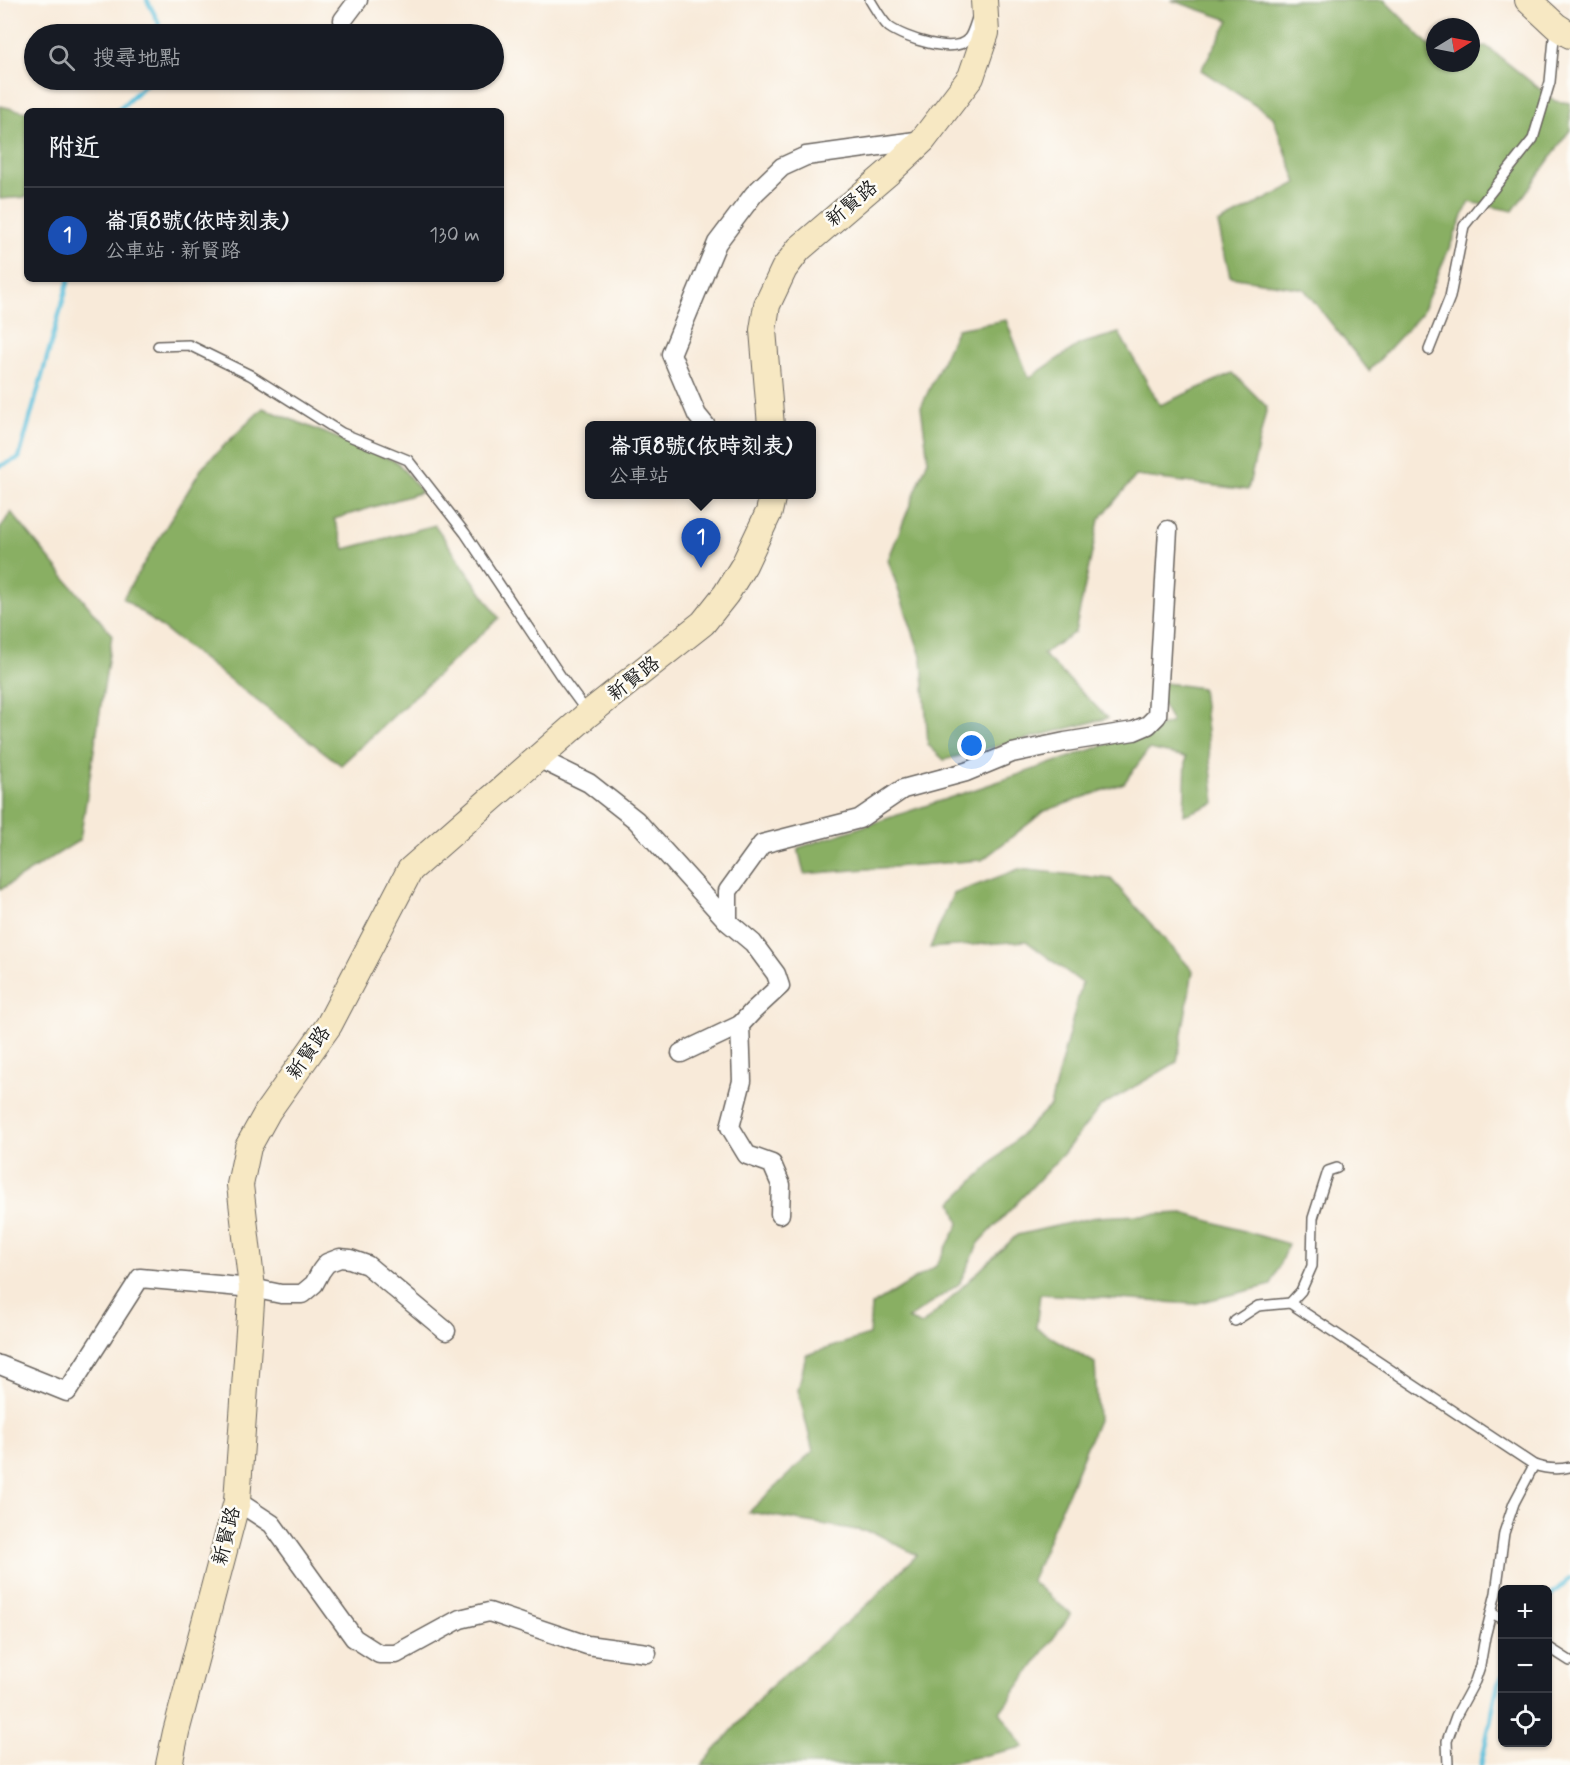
<!DOCTYPE html>
<html lang="zh-TW">
<meta charset="utf-8">
<style>
:root{--surface:#171b24;--page:#242831;--text:#f1f3f6;--muted:#9ea1a6;--line:#363941;--accent:#2563eb}
body{margin:0;font-family:Mynerve,"LXGW WenKai TC",sans-serif;background:var(--page);color:var(--text)}
.controls{position:absolute;right:18px;bottom:18px;display:grid;overflow:hidden;border-radius:9px;box-shadow:0 2px 4px #0004}
.controls button{width:54px;height:54px;display:grid;place-items:center;padding:0;border:0;border-bottom:2px solid var(--line);background:var(--surface);color:var(--text);font:30px sans-serif}
.compass{position:absolute;left:1426px;top:18px;width:54px;height:54px;border-radius:50%;background:var(--surface);box-shadow:0 2px 4px #0004;rotate:80deg}
.you{position:absolute;left:972px;top:746px;width:21px;height:21px;margin:-15px;border:4px solid #fff;border-radius:50%;background:#1a73e8;box-shadow:0 0 0 9px #1a73e833}
.badge{display:grid;place-items:center;width:39px;height:39px;border-radius:50%;background:var(--accent);color:#fff;font-size:20px;font-weight:700}
.pin{position:absolute;translate:-50% -50px;filter:drop-shadow(0 2px 3px #0008)}
.pin::after{content:'';position:absolute;top:32px;width:21px;height:18px;background:inherit;clip-path:polygon(0 0,100% 0,50% 100%)}
.popup{position:absolute;left:585px;top:421px;width:231px;height:78px;box-sizing:border-box;display:grid;place-content:center;border-radius:9px;background:var(--surface);filter:drop-shadow(0 2px 4px #0005);font-size:20px;white-space:nowrap;color:var(--muted)}
.popup b{font-size:22px;color:var(--text)}
.popup::after{content:'';position:absolute;left:50%;top:100%;margin-left:-12px;border:12px solid transparent;border-top-color:var(--surface)}
.list{margin:0;padding:0;list-style:none}
h2{display:flex;justify-content:space-between;align-items:center;height:78px;margin:0;padding:0 24px;font-size:26px}
h2 small{font-size:20px;font-weight:400;color:var(--muted)}
.list li{display:grid;grid-template-columns:39px 1fr auto;gap:18px;align-items:center;box-sizing:border-box;height:96px;padding:0 24px;border-top:2px solid var(--line)}
.list b{display:block;font-size:22px;white-space:nowrap}
.list p{margin:0;font-size:20px;white-space:nowrap;color:var(--muted)}
.list em{font-size:20px;font-style:normal;color:var(--muted)}
.icon{flex:none;width:33px;height:33px;fill:none;stroke:currentColor;stroke-width:2;stroke-linecap:round;stroke-linejoin:round}
.map{position:relative;flex:none;width:1570px;height:1765px;overflow:hidden}
.search{position:absolute;background:var(--surface);box-shadow:0 2px 4px #0004;left:24px;top:24px;width:480px;height:66px;display:flex;align-items:center;gap:15px;box-sizing:border-box;padding:0 21px;border-radius:33px;color:var(--muted);font-size:22px}
.panel{position:absolute;background:var(--surface);box-shadow:0 2px 4px #0004;left:24px;top:108px;width:480px;height:174px;border-radius:9px}
.map>svg:first-child{display:block}
</style>
<div class="map">
<svg width="1570" height="1765" viewBox="0 0 1570 1765">
<rect width="100%" height="100%" fill="#fdfcf7"/>
<filter id="ink" filterUnits="userSpaceOnUse"><feTurbulence type="fractalNoise" baseFrequency=".0167" numOctaves="2"/><feDisplacementMap in="SourceGraphic" scale="12" xChannelSelector="R" yChannelSelector="G"/><feConvolveMatrix kernelMatrix="1 2 1 2 8 2 1 2 1" color-interpolation-filters="sRGB"/></filter>
<filter id="wash" filterUnits="userSpaceOnUse"><feTurbulence type="fractalNoise" baseFrequency=".008" numOctaves="4" result="noise"/><feDisplacementMap in="SourceGraphic" scale="24" xChannelSelector="R" yChannelSelector="G"/><feGaussianBlur stdDeviation="1.35" result="paint"/><feColorMatrix in="noise" values="0 0 0 0 0 0 0 0 0 0 0 0 0 0 0 0 0 1.4 0 .05"/><feComposite in="paint" operator="in"/></filter>
<g filter="url(#wash)">
<rect width="100%" height="100%" fill="#f8ead9"/>
<g fill="#89af64" stroke="#526640" stroke-width="1.5">
<polygon points="1171,0 1384,0 1435,51 1435,63 1471,63 1471,47 1486,46 1555,101 1570,103 1570,130 1513,211 1469,202 1421,314 1369,371 1304,289 1230,277 1218,224 1297,183 1273,117 1201,70 1229,20"/>
<polygon points="0,106 27,112 27,197 0,199"/>
<polygon points="1006,320 1029,378 1080,344 1119,333 1160,405 1233,373 1267,407 1248,490 1136,476 1099,520 1075,632 1043,654 1108,718 944,760 928,745 922,659 888,560 928,460 921,407 957,329"/>
<polygon points="263,408 397,462 422,492 334,519 345,549 435,525 499,618 341,765 123,598 203,466"/>
<polygon points="11,512 112,635 80,840 0,890 0,529"/>
<polygon points="1150,681 1202,688 1215,803 1184,815 1186,757 1149,749 1124,783 1045,811 982,860 804,874 798,848 991,784 1172,722"/>
<polygon points="1019,869 1111,879 1193,971 1177,1062 1101,1106 1063,1154 979,1243 959,1284 908,1319 922,1325 1017,1235 1095,1217 1183,1213 1288,1244 1271,1285 1194,1304 1040,1294 1036,1328 1095,1363 1098,1420 1031,1581 1071,1614 1000,1712 1024,1747 939,1765 702,1765 768,1689 867,1605 917,1555 875,1533 749,1512 813,1451 798,1390 806,1355 869,1335 871,1306 936,1266 959,1224 952,1202 1050,1106 1082,983 1026,941 930,948 953,894"/>
</g>
<g fill="none" stroke-linecap="round" stroke-linejoin="round">
<g stroke="#5cbfda" stroke-width="4.5">
<polyline points="147,0 159,23 157,34"/>
<polyline points="117,111 147,83 148,80"/>
<polyline points="0,466 19,458 69,279"/>
<polyline points="1548,1598 1570,1578"/>
<polyline points="1481,1765 1498,1684 1502,1676"/>
</g>
</g>
</g>
<g filter="url(#ink)">
<g fill="none" stroke-linecap="round" stroke-linejoin="round">
<defs>
<g id="lane">
<path d="M870,0c5,8 12,21 19,27 15,11 65,28 79,12 4,-4 7,-15 9,-21"/>
<polyline points="158,346 189,345 250,375 342,433 408,460 465,533 562,678 587,712"/>
<polyline points="1429,350 1450,297 1464,226 1533,139 1550,82 1555,28"/>
<path d="M1290,1303l244,162c12,4 24,5 36,2"/>
<polyline points="1235,1321 1258,1306 1290,1303 1301,1291 1312,1266 1313,1218 1328,1171 1337,1168"/>
<polyline points="1492,1613 1502,1619"/>
<polyline points="1548,1647 1570,1661"/>
<polyline points="1448,1765 1447,1741 1456,1716 1475,1681 1480,1666 1485,1637 1496,1593 1504,1533 1514,1503 1534,1465"/>
</g>
<g id="street">
<polyline points="343,20 358,0"/>
<polyline points="706,426 697,415 671,354 717,243 754,194 782,167 806,156 923,140"/>
<polyline points="538,758 589,783 636,820 728,922 753,943 776,974 780,986 753,1011 740,1025 742,1081 730,1127 747,1155 772,1164 781,1185 780,1214"/>
<polyline points="728,922 728,891 762,844 859,819 903,789 966,772 1012,753 1065,742 1134,731 1148,725 1157,716 1168,530"/>
<polyline points="681,1053 740,1025"/>
<polyline points="0,1365 67,1392 140,1278 252,1288 281,1294 302,1294 314,1284 321,1271 327,1263 340,1258 350,1259 367,1265 446,1331"/>
<polyline points="237,1501 272,1524 354,1638 379,1654 396,1654 460,1619 489,1612 587,1645 647,1653"/>
</g>
<g id="secondary">
<polyline points="1528,0 1556,26 1570,35"/>
<polyline points="771,426 763,330 767,305 784,269 799,249 889,172 923,140 971,77 986,33 984,0"/>
<polyline points="169,1765 176,1732 237,1501 252,1288 240,1185 248,1147 268,1111 329,1025 410,870 588,714 703,623 726,594 744,565 769,512 773,494"/>
</g>
</defs>
<use href="#lane" stroke="#69645e" stroke-width="12"/>
<use href="#street" stroke="#69645e" stroke-width="21"/>
<use href="#secondary" stroke="#69645e" stroke-width="28"/>
<use href="#lane" stroke="#fff" stroke-width="9"/>
<use href="#street" stroke="#fff" stroke-width="18"/>
<use href="#secondary" stroke="#f7e8c3" stroke-width="26"/>
</g>
</g>
<g text-anchor="middle" dominant-baseline="central" stroke-width="5" stroke-linejoin="round" paint-order="stroke">
<g font-size="20" fill="#1c1c1c" stroke="#fdfcf7">
<text transform="translate(852 204) rotate(-40)">新賢路</text>
<text transform="translate(634 679) rotate(-38)">新賢路</text>
<text transform="translate(309 1053) rotate(-55)">新賢路</text>
<text transform="translate(227 1536) rotate(-76)">新賢路</text>
</g>
</g>
</svg>
<div class="controls">
<button>+</button>
<button>−</button>
<button><svg class="icon" aria-label="locate" viewBox="0 0 24 24"><circle cx="12" cy="12" r="6"/><path d="M12 2v4M12 18v4M2 12h4M18 12h4"/></svg></button>
</div>
<svg class="compass" viewBox="-18 -18 36 36"><path d="M0-13l5 13h-10z" fill="#e53935"/><path d="M0 13l5-13h-10z" fill="#9ea1a6"/></svg>
<div class="you"></div>
<div class="pin badge" style="left:701px;top:568px;background:#1a4fb4">1</div>
<div class="popup"><b>崙頂8號(依時刻表)</b>公車站</div>
<div class="search"><svg class="icon" aria-label="search" viewBox="0 0 24 24"><circle cx="10" cy="10" r="6"/><path d="M15 15l6 6"/></svg>搜尋地點</div>
<section class="panel">
<h2>附近<small></small></h2>
<ul class="list">
<li><span class="badge" style="background:#1a4fb4">1</span><div><b>崙頂8號(依時刻表)</b><p>公車站 · 新賢路</p></div><em>130 m</em></li>
</ul>
</section>
</div>
